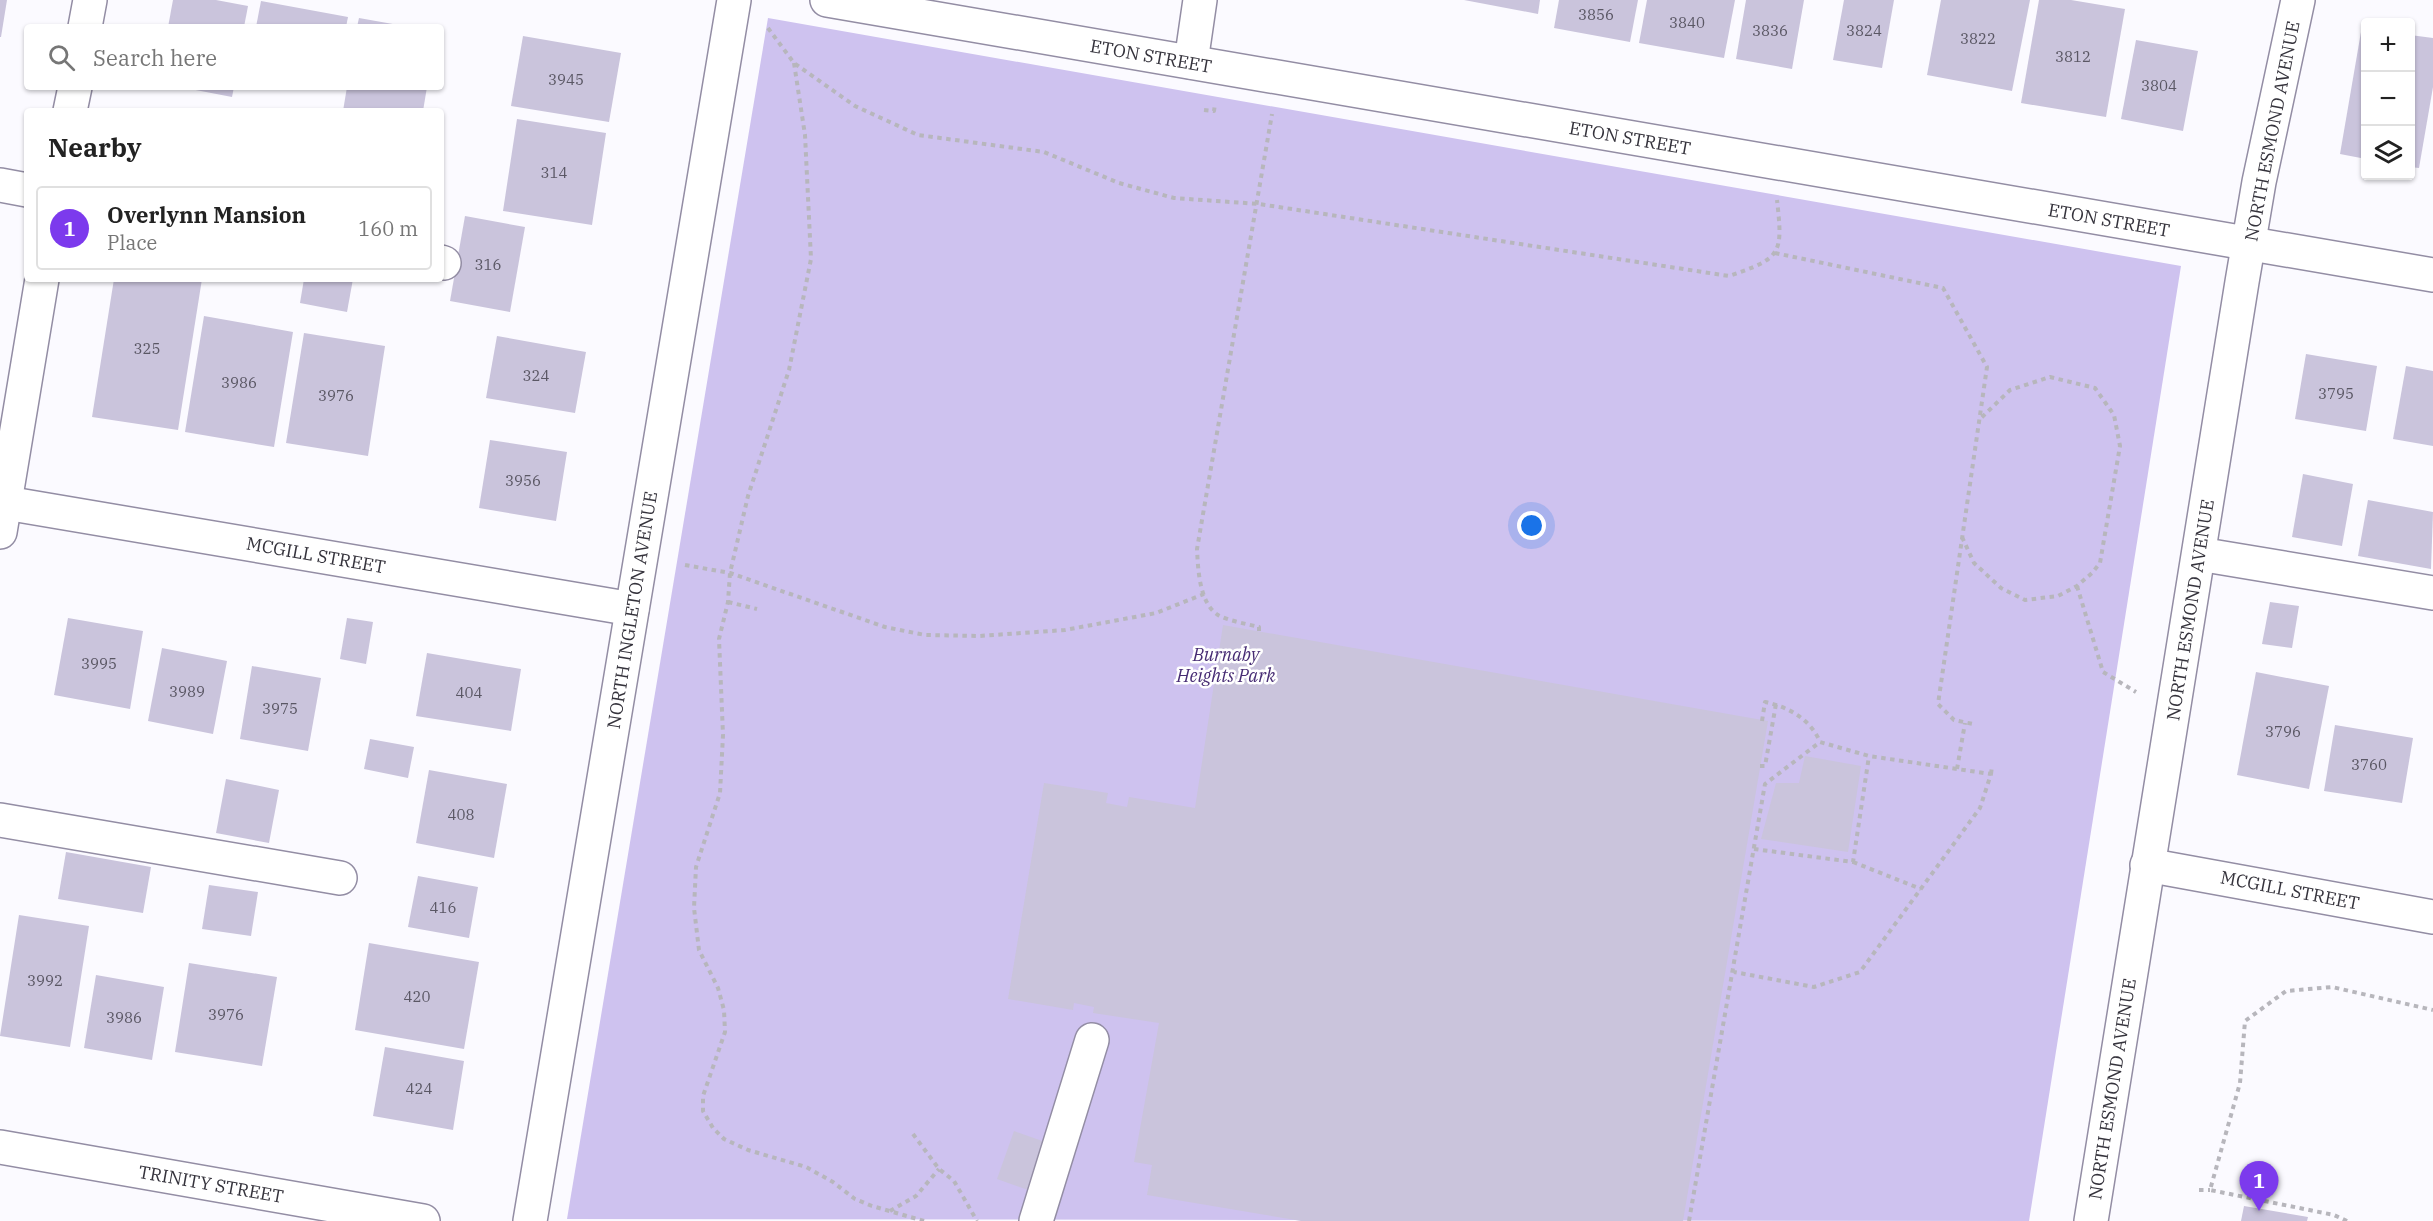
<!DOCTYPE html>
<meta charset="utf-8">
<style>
:root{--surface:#fff;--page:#f2f2f2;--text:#222;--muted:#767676;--line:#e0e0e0;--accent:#7c3aed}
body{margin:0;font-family:"IBM Plex Serif",serif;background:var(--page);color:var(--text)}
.controls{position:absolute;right:18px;top:18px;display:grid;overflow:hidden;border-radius:6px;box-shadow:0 2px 4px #0004}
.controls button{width:54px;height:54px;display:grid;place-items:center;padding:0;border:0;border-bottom:2px solid var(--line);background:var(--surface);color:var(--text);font:30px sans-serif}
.you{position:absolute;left:1532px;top:526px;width:21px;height:21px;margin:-15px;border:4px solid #fff;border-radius:50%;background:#1a73e8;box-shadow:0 0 0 9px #1a73e833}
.badge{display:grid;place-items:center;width:39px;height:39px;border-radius:50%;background:var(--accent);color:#fff;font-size:20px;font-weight:700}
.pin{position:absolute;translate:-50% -50px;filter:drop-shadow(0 2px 3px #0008)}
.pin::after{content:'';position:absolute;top:32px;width:21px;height:18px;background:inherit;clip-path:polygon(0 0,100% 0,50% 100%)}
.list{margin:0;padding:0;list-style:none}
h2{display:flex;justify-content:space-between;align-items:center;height:78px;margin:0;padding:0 24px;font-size:26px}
h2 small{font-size:20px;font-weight:400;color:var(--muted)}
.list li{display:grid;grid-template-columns:39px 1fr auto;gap:18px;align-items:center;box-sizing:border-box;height:84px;margin:0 12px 12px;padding:0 12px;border:2px solid var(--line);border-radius:6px}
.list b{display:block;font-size:22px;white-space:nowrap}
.list p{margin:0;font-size:20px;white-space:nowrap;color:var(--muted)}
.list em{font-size:20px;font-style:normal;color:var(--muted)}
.icon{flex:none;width:33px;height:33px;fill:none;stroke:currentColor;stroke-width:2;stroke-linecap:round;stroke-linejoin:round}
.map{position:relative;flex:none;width:2433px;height:1221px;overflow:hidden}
.search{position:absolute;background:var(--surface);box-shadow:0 2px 4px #0004;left:24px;top:24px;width:420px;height:66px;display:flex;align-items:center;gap:15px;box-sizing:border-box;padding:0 21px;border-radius:6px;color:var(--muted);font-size:22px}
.panel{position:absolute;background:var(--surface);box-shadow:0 2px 4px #0004;left:24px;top:108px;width:420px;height:174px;border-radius:6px}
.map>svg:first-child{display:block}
</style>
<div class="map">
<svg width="2433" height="1221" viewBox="0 0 2433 1221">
<rect width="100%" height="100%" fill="#fbfaff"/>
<polygon fill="#cec2ef" points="768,18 2181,266 2029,1221 567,1219"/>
<g fill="#cac4dc">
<polygon points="0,0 7,0 1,37 0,37"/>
<polygon points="173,0 216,0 248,6 244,27 168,27"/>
<polygon points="1464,0 1540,0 1538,14"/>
<polygon points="1559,0 1638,0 1630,42 1554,28"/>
<polygon points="1647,0 1735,0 1724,58 1639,43"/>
<polygon points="1746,0 1804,0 1792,69 1736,59"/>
<polygon points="1844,0 1894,0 1882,68 1833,60"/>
<polygon points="1941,0 2030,0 2012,91 1927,75"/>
<polygon points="2039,0 2071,0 2125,9 2106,117 2021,103"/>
<polygon points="261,1 348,17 346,27 256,27"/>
<polygon points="359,18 404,26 403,27 357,27"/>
<polygon points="2362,26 2366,27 2366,159 2340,154"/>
<polygon points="2410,35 2433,38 2433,87 2419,168 2410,167"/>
<polygon points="523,36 621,53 609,122 511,106"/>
<polygon points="2136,40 2198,51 2183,131 2121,119"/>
<polygon points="180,87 234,87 232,97"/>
<polygon points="347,87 427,87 423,111 343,111"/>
<polygon points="517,119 606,133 592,225 503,211"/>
<polygon points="465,216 525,227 510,312 450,301"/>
<polygon points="114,279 202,279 178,430 92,417"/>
<polygon points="304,279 353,279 347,312 300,303"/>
<polygon points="204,316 293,332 274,447 185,432"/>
<polygon points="304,333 385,346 368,456 286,443"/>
<polygon points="497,336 586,352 575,413 486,398"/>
<polygon points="2306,354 2377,366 2366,431 2295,419"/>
<polygon points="2406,366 2433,371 2433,446 2393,439"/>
<polygon points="490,440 567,452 556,521 479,508"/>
<polygon points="2303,474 2353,484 2342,546 2292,537"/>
<polygon points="2368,500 2433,512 2431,569 2358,556"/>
<polygon points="2270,602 2299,606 2292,648 2262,644"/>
<polygon points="68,618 143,631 130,709 54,695"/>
<polygon points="347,618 373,622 366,664 340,659"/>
<polygon points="1223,625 1768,721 1683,1221 1301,1221 1147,1195 1152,1165 1134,1162 1159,1023 1093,1013 1094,1007 1074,1003 1073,1010 1008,999 1044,783 1108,793 1106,803 1127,807 1129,797 1195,808"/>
<polygon points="162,648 227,661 213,734 148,721"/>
<polygon points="427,653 521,669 511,731 416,716"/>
<polygon points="252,666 321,678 308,751 240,739"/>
<polygon points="2256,672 2329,686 2309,789 2237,775"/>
<polygon points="2335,725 2413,738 2402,803 2324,791"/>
<polygon points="370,739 414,747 408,778 364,769"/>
<polygon points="1805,756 1861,766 1848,852 1761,839 1776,783 1799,783"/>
<polygon points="429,770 507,784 494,858 416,843"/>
<polygon points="226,779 279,790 269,843 216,833"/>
<polygon points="66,852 151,867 143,913 58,899"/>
<polygon points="418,876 478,887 469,938 408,927"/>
<polygon points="209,885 258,892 251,936 202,929"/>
<polygon points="19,915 89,926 70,1047 0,1036"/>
<polygon points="369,943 479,962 464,1049 355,1030"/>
<polygon points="189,963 277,977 262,1066 175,1052"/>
<polygon points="96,975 164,987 152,1060 84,1048"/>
<polygon points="385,1047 464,1061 453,1130 373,1116"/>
<polygon points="1014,1131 1048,1143 1031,1191 997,1179"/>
<polygon points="2244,1206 2308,1217 2307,1221 2241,1221"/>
</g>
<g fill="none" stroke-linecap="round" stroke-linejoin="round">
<defs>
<g id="minor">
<polyline points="827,0 2433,275"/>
<polyline points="85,27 90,0"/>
<polyline points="1191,62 1200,0"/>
<polyline points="70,111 75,87"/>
<polyline points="0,185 27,190"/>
<polyline points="441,262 444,263"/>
<polyline points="0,502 632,609"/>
<polyline points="0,532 42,279"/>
<polyline points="2199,554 2433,593"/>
<polyline points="0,820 340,878"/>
<polyline points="2147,865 2433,917"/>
<polyline points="0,1147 423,1221"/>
<polyline points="530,1221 734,0"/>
<polyline points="1036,1221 1092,1040"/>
<polyline points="2091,1221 2242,282 2259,182 2298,0"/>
</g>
</defs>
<use href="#minor" stroke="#938da4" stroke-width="36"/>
<g stroke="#b7b6bc" stroke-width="4" stroke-dasharray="4.5 4.5" stroke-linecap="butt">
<path d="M768,28l26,35 61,43 63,29 126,17 75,31 55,15 85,6 470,72c53,-18 54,-22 48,-76"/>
<polyline points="794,63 805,135 811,259 789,370 748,496 730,573 728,602 719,639 723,735 720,793 696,867 694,908 699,950 718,988 724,1010 725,1032 703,1096 703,1111 713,1128 724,1139 748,1150 806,1167 833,1182 855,1199 872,1206 924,1221"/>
<polyline points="1204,110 1214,111 1215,104"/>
<polyline points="1775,253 1943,288 1987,367 1938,704 1954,720 1973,724"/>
<polyline points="1962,537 1974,563 2001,588 2025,600 2058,596 2077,586 2092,573 2100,563 2120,446 2114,415 2095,388 2050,377 2010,390 1980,419"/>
<polyline points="685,565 730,573 885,627 925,635 979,636 1065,630 1156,613 1204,594"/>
<polyline points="2077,586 2103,672 2136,692"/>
<polyline points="728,602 757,609"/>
<path d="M1259,631v-4c-12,-3 -30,-6 -41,-12 -19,-12 -20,-47 -21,-66l75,-435"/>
<path d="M1762,721l3,-19c24,5 46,18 55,40"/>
<polyline points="1760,766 1765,766 1776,704"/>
<polyline points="1957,769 1965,723"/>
<polyline points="1991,774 1992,766"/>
<polyline points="1754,849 1853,862 1869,756"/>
<polyline points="1853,862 1921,889"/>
<polyline points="913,1134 939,1169 954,1181 977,1221"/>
<polyline points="2199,1190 2210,1190"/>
<polyline points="890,1211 916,1196 939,1169"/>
<polyline points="1689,1221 1765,784 1820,742 1869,756 1991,774 1980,808 1860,972 1814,987 1734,972"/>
<polyline points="2347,1221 2334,1215 2210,1190 2240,1083 2245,1021 2286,991 2332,987 2433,1010"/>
</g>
<use href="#minor" stroke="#fff" stroke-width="33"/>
</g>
<g text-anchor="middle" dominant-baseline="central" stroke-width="5" stroke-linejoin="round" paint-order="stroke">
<g font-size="15" fill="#5a5764">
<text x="1596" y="14">3856</text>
<text x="1687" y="22">3840</text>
<text x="1770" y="30">3836</text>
<text x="1864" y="30">3824</text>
<text x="1978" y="38">3822</text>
<text x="2073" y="56">3812</text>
<text x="566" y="79">3945</text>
<text x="2159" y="85">3804</text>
<text x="554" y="172">314</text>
<text x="488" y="264">316</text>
<text x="147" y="348">325</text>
<text x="536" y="375">324</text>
<text x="239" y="382">3986</text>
<text x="2336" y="393">3795</text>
<text x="336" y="395">3976</text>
<text x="523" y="480">3956</text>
<text x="99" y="663">3995</text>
<text x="187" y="691">3989</text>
<text x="469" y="692">404</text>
<text x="280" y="708">3975</text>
<text x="2283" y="731">3796</text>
<text x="2369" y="764">3760</text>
<text x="461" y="814">408</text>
<text x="443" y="907">416</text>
<text x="45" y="980">3992</text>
<text x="417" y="996">420</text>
<text x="226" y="1014">3976</text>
<text x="124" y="1017">3986</text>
<text x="419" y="1088">424</text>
</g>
<g font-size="18" fill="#35333c" stroke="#fff">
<text transform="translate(1151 56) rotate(10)">ETON STREET</text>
<text transform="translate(2272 131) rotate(-79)">NORTH ESMOND AVENUE</text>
<text transform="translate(1630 138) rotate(10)">ETON STREET</text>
<text transform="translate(2109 220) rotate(10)">ETON STREET</text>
<text transform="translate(316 555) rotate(10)">MCGILL STREET</text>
<text transform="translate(632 610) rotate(-81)">NORTH INGLETON AVENUE</text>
<text transform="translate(2190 610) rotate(-81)">NORTH ESMOND AVENUE</text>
<text transform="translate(2290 890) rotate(11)">MCGILL STREET</text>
<text transform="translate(2112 1089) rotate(-81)">NORTH ESMOND AVENUE</text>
<text transform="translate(211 1184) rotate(10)">TRINITY STREET</text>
</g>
<g font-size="18" font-style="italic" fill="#472c74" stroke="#fff">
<text x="1226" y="654">Burnaby<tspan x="1226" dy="21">Heights Park</tspan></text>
</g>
</g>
</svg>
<div class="controls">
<button>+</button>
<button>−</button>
<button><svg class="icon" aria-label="layers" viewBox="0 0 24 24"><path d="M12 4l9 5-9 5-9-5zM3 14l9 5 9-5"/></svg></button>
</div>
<div class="you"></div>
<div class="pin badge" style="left:2259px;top:1211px">1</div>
<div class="search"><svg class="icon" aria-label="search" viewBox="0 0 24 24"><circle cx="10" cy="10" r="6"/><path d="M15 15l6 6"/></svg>Search here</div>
<section class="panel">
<h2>Nearby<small></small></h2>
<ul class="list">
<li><span class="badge">1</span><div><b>Overlynn Mansion</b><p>Place</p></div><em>160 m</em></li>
</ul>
</section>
</div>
